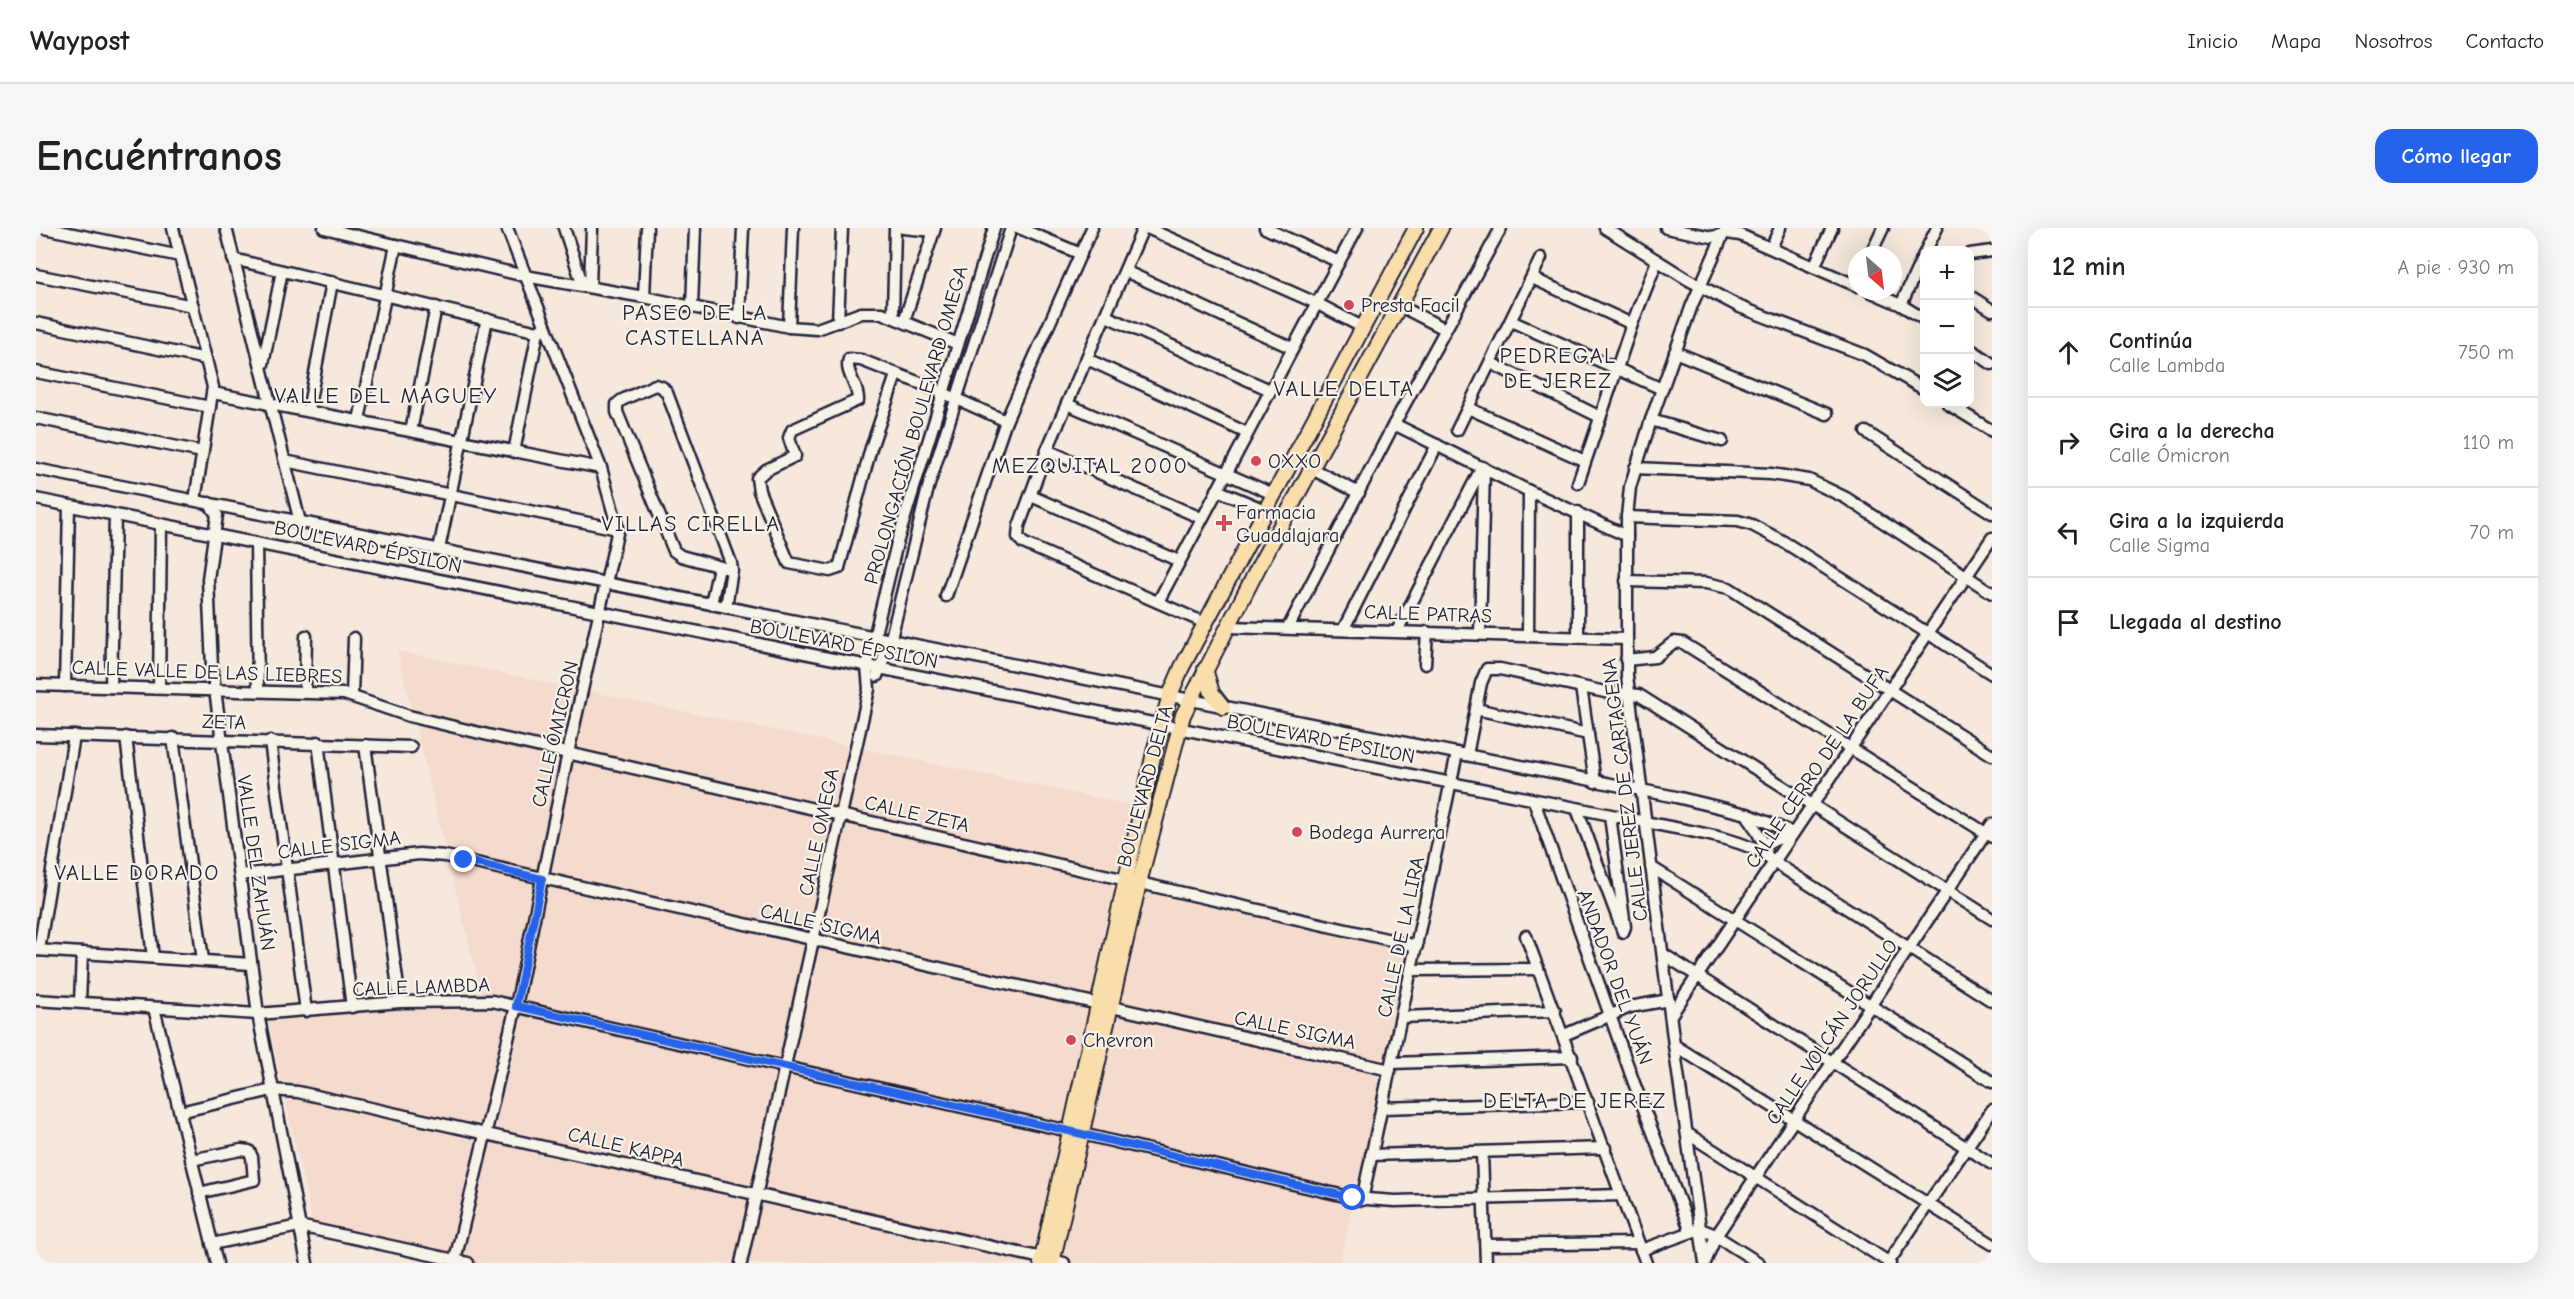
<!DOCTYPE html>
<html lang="es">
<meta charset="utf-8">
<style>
:root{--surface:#fff;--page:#f6f6f6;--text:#202124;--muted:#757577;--line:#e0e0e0;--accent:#2563eb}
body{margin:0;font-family:"Comic Neue",sans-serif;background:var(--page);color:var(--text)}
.controls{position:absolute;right:18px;top:18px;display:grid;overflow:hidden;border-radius:12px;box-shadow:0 6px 24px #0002}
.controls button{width:54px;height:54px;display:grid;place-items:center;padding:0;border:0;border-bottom:2px solid var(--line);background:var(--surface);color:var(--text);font:30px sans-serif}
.compass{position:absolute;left:1812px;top:18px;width:54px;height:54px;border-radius:50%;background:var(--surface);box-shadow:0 6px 24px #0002;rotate:152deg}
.stop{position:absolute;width:18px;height:18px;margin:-14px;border:4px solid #2563eb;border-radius:50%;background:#fff}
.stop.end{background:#2563eb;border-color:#fff;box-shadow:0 2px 6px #0008}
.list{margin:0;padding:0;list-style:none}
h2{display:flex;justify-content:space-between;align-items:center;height:78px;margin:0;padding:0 24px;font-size:26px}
h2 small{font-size:20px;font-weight:400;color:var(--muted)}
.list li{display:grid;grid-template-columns:39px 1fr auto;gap:18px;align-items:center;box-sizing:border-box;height:90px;padding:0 24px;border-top:2px solid var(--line)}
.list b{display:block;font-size:22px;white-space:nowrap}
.list p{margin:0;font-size:20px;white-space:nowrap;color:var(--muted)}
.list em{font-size:20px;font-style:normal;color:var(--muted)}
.icon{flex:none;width:33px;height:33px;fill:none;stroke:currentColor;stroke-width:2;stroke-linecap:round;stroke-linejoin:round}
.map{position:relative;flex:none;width:1956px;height:1035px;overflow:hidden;border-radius:18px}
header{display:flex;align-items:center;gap:36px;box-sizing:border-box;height:84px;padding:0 30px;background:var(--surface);border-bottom:2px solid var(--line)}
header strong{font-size:28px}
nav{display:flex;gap:33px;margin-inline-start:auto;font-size:21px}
.intro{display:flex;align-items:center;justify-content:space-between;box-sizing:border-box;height:144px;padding:0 36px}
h1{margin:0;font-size:42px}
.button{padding:15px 27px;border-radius:18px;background:var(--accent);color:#fff;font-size:21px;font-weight:700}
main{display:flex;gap:36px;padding:0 36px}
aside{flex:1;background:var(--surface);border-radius:18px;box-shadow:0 6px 24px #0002}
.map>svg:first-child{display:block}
</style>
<header>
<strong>Waypost</strong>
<nav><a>Inicio</a><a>Mapa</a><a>Nosotros</a><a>Contacto</a></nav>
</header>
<div class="intro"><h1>Encuéntranos</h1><a class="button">Cómo llegar</a></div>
<main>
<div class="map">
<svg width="1956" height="1035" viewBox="0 0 1956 1035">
<rect width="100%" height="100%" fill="#f6e8dc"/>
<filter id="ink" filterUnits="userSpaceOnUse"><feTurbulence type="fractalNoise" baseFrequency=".0167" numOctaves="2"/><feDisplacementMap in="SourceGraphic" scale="12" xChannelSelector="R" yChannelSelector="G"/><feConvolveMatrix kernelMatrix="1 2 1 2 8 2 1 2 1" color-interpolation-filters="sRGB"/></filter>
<g filter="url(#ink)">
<polygon fill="#f5dbcd" points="361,423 1095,577 1080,658 1373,723 1304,1035 433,1035 277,996 232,794 445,765"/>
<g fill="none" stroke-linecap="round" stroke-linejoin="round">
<defs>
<g id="minor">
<polyline points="8,0 144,28"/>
<polyline points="137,0 177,159 159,272"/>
<polyline points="190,0 264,294"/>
<polyline points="288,0 489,48 608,69 753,99 781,101 825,85 846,85 922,116"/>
<polyline points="528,0 547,58"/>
<polyline points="867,0 898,3"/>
<polyline points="983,0 1045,26"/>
<polyline points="1107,0 1011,222 983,298 982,309 987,315 1169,395"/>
<polyline points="1111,0 1280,75 1326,99"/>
<polyline points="1229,0 1303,34"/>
<polyline points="1569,0 1651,51 1704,79 1829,127 1888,161"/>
<polyline points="1630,0 1676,9 1691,5 1704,7 1821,58"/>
<polyline points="1735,20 1744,0"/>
<polyline points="1890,22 1901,0"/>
<polyline points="1934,26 1956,23"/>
<polyline points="1834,27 1847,0"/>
<polyline points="197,31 502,104"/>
<polyline points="1778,39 1796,0"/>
<polyline points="1089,43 1256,120"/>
<polyline points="0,47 157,78"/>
<polyline points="1496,50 1596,96"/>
<polyline points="554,59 556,0"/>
<polyline points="1833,63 1865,77 1888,91"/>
<polyline points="1934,68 1956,82"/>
<polyline points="608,69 611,0"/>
<polyline points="1865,77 1888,26"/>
<polyline points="1364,78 1409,101"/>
<polyline points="656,79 659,0"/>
<polyline points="857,87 859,0"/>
<polyline points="1070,88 1234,162"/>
<polyline points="703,90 707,0"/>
<polyline points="868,93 899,0"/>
<polyline points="1475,93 1626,161"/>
<polyline points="802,94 806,0"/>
<polyline points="0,95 170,131"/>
<polyline points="753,99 757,0"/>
<polyline points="1934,121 1956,136"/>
<polyline points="1639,124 1791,186"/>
<polyline points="1051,131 1211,205"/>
<polyline points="1455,135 1564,189"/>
<polyline points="227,136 246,43"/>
<polyline points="0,144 174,179"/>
<path d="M860,147l-25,73 -32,120 -9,3 -41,-8 -30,-72 -2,-13 9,-8 29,-14 -6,-18 3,-8 66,-30c1,-14 -14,-28 -9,-41l12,1 69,27 76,34"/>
<polyline points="177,165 565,240"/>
<polyline points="1031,176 1237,266"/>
<polyline points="1912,176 1956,203"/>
<polyline points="1432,180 1549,233"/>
<polyline points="272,183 296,54"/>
<polyline points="0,190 166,224"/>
<polyline points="323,192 360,17"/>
<polyline points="1615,192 1686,213"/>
<polyline points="1358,196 1493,263 1591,308"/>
<polyline points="1421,202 1505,30"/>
<polyline points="375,203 400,79"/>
<polyline points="1830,204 1956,285"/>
<polyline points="1011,222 1165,290"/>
<polyline points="478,224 502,104 507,100"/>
<polyline points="249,233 582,301"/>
<polyline points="1599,240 1735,246 1773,252 1810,270 1956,365"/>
<polyline points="0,241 1640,569 1711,586 1757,605"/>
<polyline points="1276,241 1323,265"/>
<polyline points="1542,255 1596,96 1621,33"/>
<polyline points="1181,262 1229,282"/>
<polyline points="995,268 1143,333"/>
<path d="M0,271l1610,323c33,8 105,16 128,40l218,139"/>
<polyline points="173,275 181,287 172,351 176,439 222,786 271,1035"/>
<polyline points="1542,284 1542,408"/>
<polyline points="1591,289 1702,293 1716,297 1748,314 1956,446"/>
<polyline points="220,315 222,463"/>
<polyline points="403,321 451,91"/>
<polyline points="1590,353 1670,355 1693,360 1956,527"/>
<polyline points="910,368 970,193 1056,0"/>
<polyline points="1122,374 1321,0"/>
<polyline points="675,376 683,339"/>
<polyline points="690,379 696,342 695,335 631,165 626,159 619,157 586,172 581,176 581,184 638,323 645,328 696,342"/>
<polyline points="1192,399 1590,411"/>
<polyline points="1252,400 1358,196 1465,0"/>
<polyline points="1307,402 1401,217"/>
<polyline points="1361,403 1446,239"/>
<polyline points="1444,406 1448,240"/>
<polyline points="1492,407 1493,263"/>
<polyline points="1590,432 1619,429 1638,414 1647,415 1956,609"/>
<polyline points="1389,436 1391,404"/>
<polyline points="841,448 854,414 892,260 975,0"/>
<polyline points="0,457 308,466 373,488 452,507 1381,718"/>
<polyline points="29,458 33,278"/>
<polyline points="75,459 79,288"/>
<polyline points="1545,459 1559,554"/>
<polyline points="123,460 125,297"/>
<polyline points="269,464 270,408"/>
<polyline points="316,467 318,410"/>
<polyline points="1440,481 1552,506"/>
<polyline points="0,507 375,519"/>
<polyline points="90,509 117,729"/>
<polyline points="137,510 167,732"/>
<polyline points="234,513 270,783"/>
<polyline points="282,514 316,779"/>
<polyline points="329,517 364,774"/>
<polyline points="1431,527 1445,455 1451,441 1464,441 1569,464 1603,467 1956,691"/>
<polyline points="1498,573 1598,855 1655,1004"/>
<polyline points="1541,581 1587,704 1589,699 1574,588"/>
<polyline points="1711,586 1728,616 1731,628"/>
<polyline points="1728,616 1756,606"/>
<polyline points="1615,639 1956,854"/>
<polyline points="204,647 383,626 409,628 1354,842"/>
<polyline points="1490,708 1610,1035"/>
<polyline points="0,722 215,736"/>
<polyline points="3,722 38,508"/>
<polyline points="1627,726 1956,936"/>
<polyline points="1376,742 1502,741"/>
<polyline points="0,772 222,786 364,774 456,773 1046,906 1317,970 1359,973 1586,967"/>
<polyline points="44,774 46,725"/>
<polyline points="118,780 181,1035"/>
<polyline points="1635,787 1956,310"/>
<polyline points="1366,789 1519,783"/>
<polyline points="1528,807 1594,779 1633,772"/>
<polyline points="1638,817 1956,1016"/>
<polyline points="1356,835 1536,829"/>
<polyline points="1346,880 1552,874"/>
<polyline points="144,884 236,862 262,864 1028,1035"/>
<polyline points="1652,906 1854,1035"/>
<polyline points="1446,925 1450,1035"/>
<polyline points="1335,927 1569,920"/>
<polyline points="155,932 205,922 213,923 216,929 218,952 163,965"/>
<polyline points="1326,972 1421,525"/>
<polyline points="176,1016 263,998 432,1035"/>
<polyline points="1450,1017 1602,1015"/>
<polyline points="1605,1022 1664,1001 1677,1006 1723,1035"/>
<polyline points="419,1032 480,778 532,525 582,301 565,240 471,0"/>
<polyline points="1670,1032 1680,1008 1719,950 1956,596"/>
<polyline points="705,1035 833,461 831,439 861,315 958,0"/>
<polyline points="1669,1035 1638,817 1591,448 1591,289 1594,259 1615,192 1656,77 1690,0"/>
<polyline points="1852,1035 1956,882"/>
</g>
<g id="major">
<polyline points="1169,441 1176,465 1187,479"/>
<polyline points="1005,1035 1119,520 1134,467 1146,439 1380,0"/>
<polyline points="1016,1035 1103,655 1147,487 1223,338 1405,0"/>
</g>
</defs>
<use href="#minor" stroke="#22223b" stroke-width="15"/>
<use href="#major" stroke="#22223b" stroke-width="18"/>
<use href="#minor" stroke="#f7f3e8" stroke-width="10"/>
<use href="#major" stroke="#f9deab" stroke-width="14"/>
</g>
</g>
<g fill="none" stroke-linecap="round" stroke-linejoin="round" filter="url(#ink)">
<polyline stroke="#2563eb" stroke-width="8" points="428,632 506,651 480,778 1046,906 1317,970"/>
</g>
<g fill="#d1495b" stroke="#f7f3e8" stroke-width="2">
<circle cx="1313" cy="77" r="6"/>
<circle cx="1220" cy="233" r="6"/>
<path d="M1185 286h6v6h6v6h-6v6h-6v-6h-6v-6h6z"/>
<circle cx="1261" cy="604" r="6"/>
<circle cx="1035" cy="812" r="6"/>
</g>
<g text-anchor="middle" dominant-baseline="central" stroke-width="4.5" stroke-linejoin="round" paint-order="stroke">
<g font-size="20" fill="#22223b" stroke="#f7f3e8" text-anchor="start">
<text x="1325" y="77">Presta Facil</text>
<text x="1232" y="233">OXXO</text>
<text x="1200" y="284">Farmacia<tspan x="1200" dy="23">Guadalajara</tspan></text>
<text x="1273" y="604">Bodega Aurrera</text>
<text x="1047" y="812">Chevron</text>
</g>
<g font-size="20" fill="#22223b" stroke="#f7f3e8">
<text transform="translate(880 197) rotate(-74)">PROLONGACIÓN BOULEVARD OMEGA</text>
<text transform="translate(332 319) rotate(12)">BOULEVARD ÉPSILON</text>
<text transform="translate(1392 386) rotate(2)">CALLE PATRAS</text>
<text transform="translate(808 416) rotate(11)">BOULEVARD ÉPSILON</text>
<text transform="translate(171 444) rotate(2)">CALLE VALLE DE LAS LIEBRES</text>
<text transform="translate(188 494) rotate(2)">ZETA</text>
<text transform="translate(519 506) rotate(-77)">CALLE ÓMICRON</text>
<text transform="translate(1285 511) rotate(11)">BOULEVARD ÉPSILON</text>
<text transform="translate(1781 539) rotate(-56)">CALLE CERRO DE LA BUFA</text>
<text transform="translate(1109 558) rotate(-75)">BOULEVARD DELTA</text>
<text transform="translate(1589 562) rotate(-97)">CALLE JEREZ DE CARTAGENA</text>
<text transform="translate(881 586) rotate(13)">CALLE ZETA</text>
<text transform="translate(783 604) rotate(-78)">CALLE OMEGA</text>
<text transform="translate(303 617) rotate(-7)">CALLE SIGMA</text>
<text transform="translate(220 635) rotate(82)">VALLE DEL ZAHUÁN</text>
<text transform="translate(785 696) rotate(13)">CALLE SIGMA</text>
<text transform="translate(1365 709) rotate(-78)">CALLE DE LA LIRA</text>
<text transform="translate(1579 749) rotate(70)">ANDADOR DEL YUÁN</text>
<text transform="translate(385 759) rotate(-2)">CALLE LAMBDA</text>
<text transform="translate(1259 802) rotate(12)">CALLE SIGMA</text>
<text transform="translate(1796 804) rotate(-56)">CALLE VOLCÁN JORULLO</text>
<text transform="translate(590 919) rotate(13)">CALLE KAPPA</text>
</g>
<g font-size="22" letter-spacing="1.5" fill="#22223b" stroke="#f7f3e8">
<text x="659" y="85">PASEO DE LA<tspan x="659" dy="25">CASTELLANA</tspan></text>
<text x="1522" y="128">PEDREGAL<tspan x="1522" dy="25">DE JEREZ</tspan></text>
<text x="1308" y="161">VALLE DELTA</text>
<text x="350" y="168">VALLE DEL MAGUEY</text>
<text x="1054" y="238">MEZQUITAL 2000</text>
<text x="655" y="296">VILLAS CIRELLA</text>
<text x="101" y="645">VALLE DORADO</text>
<text x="1539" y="873">DELTA DE JEREZ</text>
</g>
</g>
</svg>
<div class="controls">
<button>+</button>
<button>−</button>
<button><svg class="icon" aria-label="layers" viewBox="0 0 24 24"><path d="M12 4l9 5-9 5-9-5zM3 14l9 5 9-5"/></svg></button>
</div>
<svg class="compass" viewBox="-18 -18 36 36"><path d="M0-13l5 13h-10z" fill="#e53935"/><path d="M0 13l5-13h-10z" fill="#757577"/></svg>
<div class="stop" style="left:1317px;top:970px"></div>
<div class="stop end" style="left:428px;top:632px"></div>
</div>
<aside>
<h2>12 min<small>A pie · 930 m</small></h2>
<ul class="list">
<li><svg class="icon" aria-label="ahead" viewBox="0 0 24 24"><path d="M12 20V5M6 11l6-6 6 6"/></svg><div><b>Continúa</b><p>Calle Lambda</p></div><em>750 m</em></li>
<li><svg class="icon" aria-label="right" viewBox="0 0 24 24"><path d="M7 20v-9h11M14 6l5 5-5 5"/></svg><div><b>Gira a la derecha</b><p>Calle Ómicron</p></div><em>110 m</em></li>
<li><svg class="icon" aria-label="left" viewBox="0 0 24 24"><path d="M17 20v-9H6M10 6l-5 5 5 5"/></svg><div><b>Gira a la izquierda</b><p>Calle Sigma</p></div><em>70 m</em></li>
<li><svg class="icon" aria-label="arrive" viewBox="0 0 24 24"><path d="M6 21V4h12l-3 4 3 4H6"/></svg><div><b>Llegada al destino</b></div></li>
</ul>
</aside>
</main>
